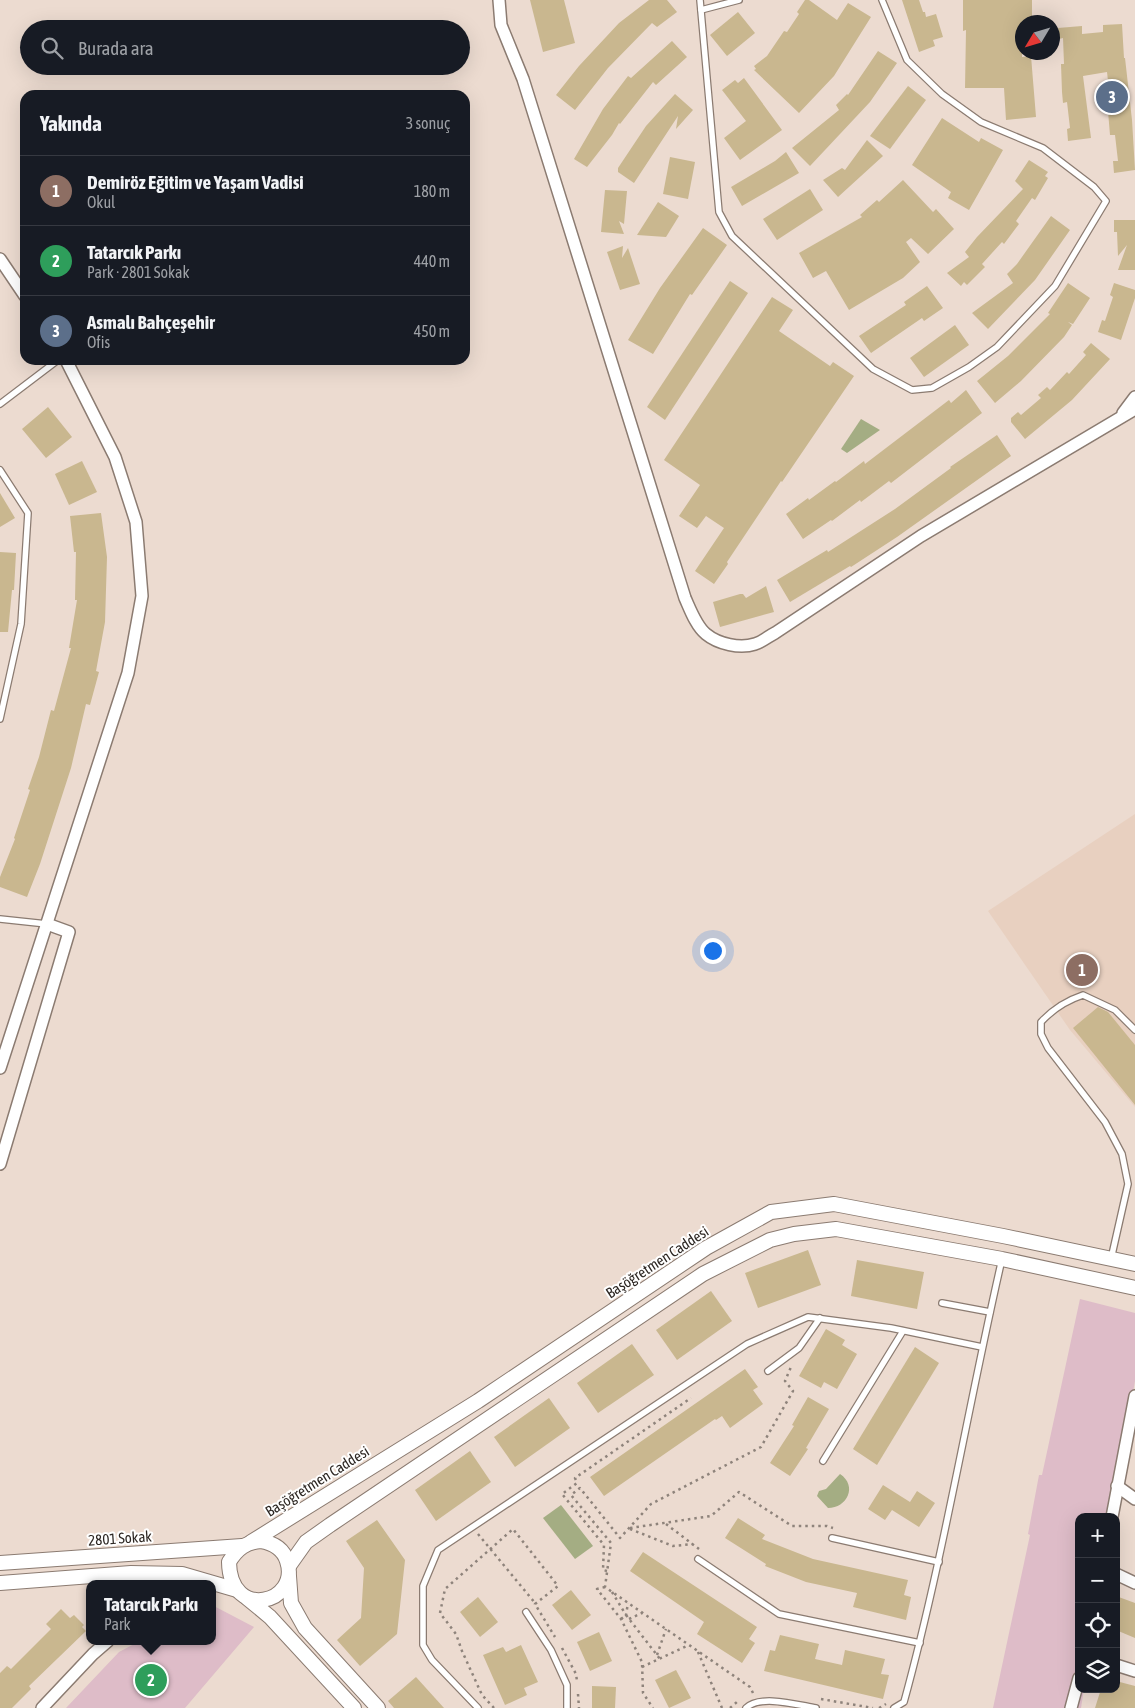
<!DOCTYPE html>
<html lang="tr">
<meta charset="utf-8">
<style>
:root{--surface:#171b24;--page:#20242c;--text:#f1f3f6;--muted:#9ea1a6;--line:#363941;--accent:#96b7be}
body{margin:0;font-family:"Asap Condensed",sans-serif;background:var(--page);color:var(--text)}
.controls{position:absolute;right:15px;bottom:15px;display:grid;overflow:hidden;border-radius:10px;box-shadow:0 5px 20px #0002}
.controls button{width:45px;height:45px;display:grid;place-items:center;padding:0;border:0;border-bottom:1px solid var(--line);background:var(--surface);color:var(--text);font:25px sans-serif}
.compass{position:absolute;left:1015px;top:15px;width:45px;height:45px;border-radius:50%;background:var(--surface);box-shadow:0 5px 20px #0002;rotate:232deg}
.you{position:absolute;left:712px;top:950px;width:18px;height:18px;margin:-12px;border:4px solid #fff;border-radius:50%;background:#1a73e8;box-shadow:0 0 0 8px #1a73e833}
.badge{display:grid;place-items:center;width:32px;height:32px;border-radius:50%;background:var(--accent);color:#fff;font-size:16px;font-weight:700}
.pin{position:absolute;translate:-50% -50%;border:2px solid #fff;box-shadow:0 1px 5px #0006}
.popup{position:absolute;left:86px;top:1580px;width:130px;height:65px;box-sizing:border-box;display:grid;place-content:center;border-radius:10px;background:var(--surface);filter:drop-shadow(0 1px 4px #0005);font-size:16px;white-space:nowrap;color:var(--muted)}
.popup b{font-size:19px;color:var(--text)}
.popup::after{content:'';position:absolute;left:50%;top:100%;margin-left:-10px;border:10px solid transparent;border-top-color:var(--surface)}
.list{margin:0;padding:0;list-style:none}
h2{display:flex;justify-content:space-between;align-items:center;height:65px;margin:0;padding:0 20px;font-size:21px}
h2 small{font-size:16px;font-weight:400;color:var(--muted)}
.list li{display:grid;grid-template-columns:32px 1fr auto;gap:15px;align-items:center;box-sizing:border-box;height:70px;padding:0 20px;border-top:1px solid var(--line)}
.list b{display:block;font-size:19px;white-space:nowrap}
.list p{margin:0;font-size:16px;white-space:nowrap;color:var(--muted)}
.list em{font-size:16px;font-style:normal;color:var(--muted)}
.icon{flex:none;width:28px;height:28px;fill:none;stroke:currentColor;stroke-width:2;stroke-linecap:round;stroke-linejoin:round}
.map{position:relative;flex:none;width:1135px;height:1708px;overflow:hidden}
.search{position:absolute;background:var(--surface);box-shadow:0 5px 20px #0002;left:20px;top:20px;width:450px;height:55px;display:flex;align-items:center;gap:12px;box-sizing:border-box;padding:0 18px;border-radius:28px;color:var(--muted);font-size:19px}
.panel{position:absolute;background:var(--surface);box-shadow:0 5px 20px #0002;left:20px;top:90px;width:450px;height:275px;border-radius:15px}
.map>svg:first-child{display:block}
</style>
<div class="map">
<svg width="1135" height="1708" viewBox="0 0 1135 1708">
<rect width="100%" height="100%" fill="#ecdbd0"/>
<polygon fill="#e8d0c0" points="1135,814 1135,1107 1070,1030 988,911"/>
<g fill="#debcc8">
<polygon points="1080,1299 1135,1313 1135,1381 1112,1517 1079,1517 1079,1689 1084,1689 1081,1708 993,1708 1030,1535 1028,1534 1039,1475 1042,1475"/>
<polygon points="212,1605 254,1627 185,1708 66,1708 119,1652 140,1641 212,1641"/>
</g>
<g fill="#a4ad83">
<polygon points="861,419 880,430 847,453 841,449"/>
<path d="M840,1474c18,12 7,34 -12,34l-11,-12 2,-5 7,-2z"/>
<polygon points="561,1505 593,1546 575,1559 543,1518"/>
</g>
<g fill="#c9b78f">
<polygon points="530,0 564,0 575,43 543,52"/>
<polygon points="649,0 667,0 677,12 657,27 652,23 608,68 575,110 556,95 579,66 619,23"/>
<polygon points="805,0 809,0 837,20 848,3 871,17 834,76 799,113 754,70 756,69 754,66 767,56 784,31 787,32 799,14 797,12"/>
<polygon points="902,0 919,0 923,12 925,12 926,17 936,14 943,37 933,40 935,46 919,52"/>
<polygon points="963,0 1032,0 1032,22 1022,22 1022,57 1031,56 1036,117 1006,120 1004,88 965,88 966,30 963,31"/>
<polygon points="738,12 755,33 727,56 710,35"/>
<polygon points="1122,24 1124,58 1125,58 1132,120 1135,170 1114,173 1113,161 1118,161 1115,135 1110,135 1107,99 1110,99 1107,72 1083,76 1091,138 1068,141 1067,129 1070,128 1067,102 1063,103 1062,92 1061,64 1064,64 1063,38 1059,39 1058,28 1082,26 1082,34 1103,32 1103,25"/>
<polygon points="672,41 687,57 656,85 653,82 620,124 619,123 612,135 587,167 574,159 603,109 628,76 631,78"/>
<polygon points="878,51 897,63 870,102 810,166 792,148 839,110 836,105 847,94 848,95"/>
<polygon points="744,78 782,130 740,160 724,138 746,121 722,90 735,80 738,83"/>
<polygon points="908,86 926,100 890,149 870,136"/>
<polygon points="675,94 693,110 676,129 678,116 634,183 618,172 618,168 646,126"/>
<polygon points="942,118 979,142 981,138 1003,150 969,210 948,198 951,192 912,165"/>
<polygon points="867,140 883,156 838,197 823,180 842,168 845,170"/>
<polygon points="786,152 799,173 742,206 731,187 775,161"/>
<polygon points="670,157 695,162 688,199 663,194"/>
<polygon points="1029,160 1048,172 1045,176 1048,178 1035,200 1032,198 1016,221 1019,224 1004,244 1002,242 982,264 985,267 967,285 964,282 961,286 947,273 969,257 965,252 977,237 1023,189 1015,181"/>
<polygon points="903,180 933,212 936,209 954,229 928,254 911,238 906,242 920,262 903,278 849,310 826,271 813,278 799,253 862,217 860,215 877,200 879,202"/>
<polygon points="810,189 823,210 777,240 763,219"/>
<polygon points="605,190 627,191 624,224 619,221 624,234 601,232"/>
<polygon points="658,202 679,216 666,237 637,235"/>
<polygon points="1051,216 1070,230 1035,280 988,329 972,313 1013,283 1007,274 1017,264"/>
<polygon points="1114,220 1135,220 1135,270 1118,270 1127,245 1118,256 1117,232 1114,232"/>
<polygon points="703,228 727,245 692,295 690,294 653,354 628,340 660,288"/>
<polygon points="623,246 622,258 628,248 640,284 620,290 607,252"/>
<polygon points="730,281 748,293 665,420 647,407"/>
<polygon points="1068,283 1090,298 1073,324 1068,322 1072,325 1064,337 1021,381 995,403 977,381 1008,356 1050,314 1048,313"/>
<polygon points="1114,283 1135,290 1135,298 1121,340 1098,332 1102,320 1105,321 1113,297 1110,295"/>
<polygon points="927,286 943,308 924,321 922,318 871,353 859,336 906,305 904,302"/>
<polygon points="772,297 793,310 779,331 830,366 833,362 854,376 782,482 781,481 727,562 728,564 714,584 695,571 724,528 706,516 697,528 679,516 700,485 664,460"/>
<polygon points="955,325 969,345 924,377 910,358"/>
<polygon points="1091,343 1110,359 1072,400 1025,439 1011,422 1011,418 1018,412 1021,415 1041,398 1038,395 1047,387 1050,390 1067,372 1069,374 1086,355 1083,352"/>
<polygon points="966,390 982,413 891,483 889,481 861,502 860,500 832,521 831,520 803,539 786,514 808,498 809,500 835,481 836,482 864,461 865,464 949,400 951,403"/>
<polygon points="48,407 72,437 46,458 22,429"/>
<polygon points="997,435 1011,456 897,537 851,567 850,566 790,602 777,580 827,550 828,552 895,509 951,468 950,467"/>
<polygon points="82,461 97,492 69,505 55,474"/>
<polygon points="0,493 15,518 0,527"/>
<polygon points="101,513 107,557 105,622 96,671 99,672 90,705 86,704 71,768 40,864 27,897 0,887 0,877 15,839 14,838 30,790 28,789 39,757 51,710 54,711 71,648 69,648 77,600 75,600 76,552 74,552 70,516"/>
<polygon points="0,552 16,553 14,590 12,590 8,632 0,632"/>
<polygon points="766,586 774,612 720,627 713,602 740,594 743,594 746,598"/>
<polygon points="1098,1007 1108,1012 1135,1045 1135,1105 1073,1028"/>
<polygon points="808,1250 821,1285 758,1308 745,1273"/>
<polygon points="857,1260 924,1272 917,1309 851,1296"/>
<polygon points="711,1291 732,1321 677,1360 656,1330"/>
<polygon points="826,1329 845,1340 842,1345 857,1354 837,1389 824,1382 821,1388 799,1376"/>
<polygon points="632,1344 654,1375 598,1413 577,1383"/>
<polygon points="915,1347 939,1363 877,1465 853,1449"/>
<polygon points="745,1369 758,1387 753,1390 763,1404 730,1428 722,1416 716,1420 715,1419 604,1496 590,1477"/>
<polygon points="808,1397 829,1409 806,1448 808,1449 790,1476 770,1463 794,1426 792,1425"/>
<polygon points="549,1398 570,1428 515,1467 494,1437"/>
<polygon points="470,1451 491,1482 436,1521 415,1490"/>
<polygon points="883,1485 910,1502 917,1491 935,1503 919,1527 892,1510 885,1520 868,1509"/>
<polygon points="738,1518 765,1535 762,1539 813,1559 908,1580 904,1595 911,1597 906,1620 853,1607 857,1593 806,1582 765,1566 766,1564 725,1538"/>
<polygon points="377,1520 405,1560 397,1634 360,1666 337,1640 361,1618 364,1568 346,1541"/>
<polygon points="643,1552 757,1627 749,1639 755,1643 742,1663 697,1634 704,1622 630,1571"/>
<polygon points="571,1590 591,1615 572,1630 552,1605"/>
<polygon points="1116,1596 1135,1603 1135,1638 1116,1630"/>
<polygon points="478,1597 498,1622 480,1637 460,1612"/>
<polygon points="61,1609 70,1618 74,1615 84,1625 82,1627 86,1631 29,1686 31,1689 12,1708 0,1708 0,1673 7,1666 11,1669 51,1629 46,1624"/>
<polygon points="599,1632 612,1661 590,1671 577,1642"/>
<polygon points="780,1635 819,1644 815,1659 842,1665 845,1650 885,1659 881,1674 889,1675 883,1699 764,1671 770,1650 775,1651"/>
<polygon points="521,1645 538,1682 524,1688 527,1695 505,1705 483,1655 503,1647 506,1652"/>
<polygon points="676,1670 691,1698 669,1708 655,1680"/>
<polygon points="416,1677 444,1708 394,1708 388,1701"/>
<polygon points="1116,1681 1135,1686 1135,1708 1095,1708 1101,1689 1116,1689"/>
<polygon points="592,1686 616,1687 615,1708 592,1708"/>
</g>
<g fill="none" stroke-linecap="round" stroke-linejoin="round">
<defs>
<g id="service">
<polyline points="700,0 719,212 732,236 873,369 912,390 932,388 969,367 997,347 1055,286 1106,201 1094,187 1043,148 981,122 942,94 907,60 882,0"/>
<polyline points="701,10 739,0"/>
<polyline points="0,404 58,360"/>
<polyline points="0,470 28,513 21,624 0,719"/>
<polyline points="0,919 47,924"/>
<path d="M1111,1259l17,-75 -6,-30 -17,-32 -57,-74 -7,-14v-12c11,-12 27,-22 42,-27l32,15 20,20"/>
<polyline points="942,1303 990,1312"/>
<polyline points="768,1371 799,1348 820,1318"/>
<polyline points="823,1461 903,1331"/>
<polyline points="832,1538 939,1562"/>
<polyline points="698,1559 779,1614 920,1643"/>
<polyline points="526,1612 551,1650 567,1685 567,1708"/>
<polyline points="478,1708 432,1660 423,1645 423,1586 438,1550 747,1344 808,1317 891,1328 982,1347"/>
<path d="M746,1708c14,-14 52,-3 70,0"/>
<path d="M894,1708l10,-6c40,-146 64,-296 98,-443"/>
</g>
<g id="minor">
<path d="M499,0l2,25 22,54 162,519c5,11 11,28 21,36 12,10 34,15 49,10 7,-2 14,-8 20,-11l146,-97 214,-127"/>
<polyline points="0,259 25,296"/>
<polyline points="1123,413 1135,397"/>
<polyline points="0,1068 128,673 142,596 136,522 115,457 66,360"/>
<polyline points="0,1164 69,932 47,924"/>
<polyline points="1117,1486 1135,1499"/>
<polyline points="1112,1517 1135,1396"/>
<polyline points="1116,1574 1135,1583"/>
<polyline points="1116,1665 1135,1671"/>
<polyline points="42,1708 93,1654 108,1641"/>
<polyline points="1071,1708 1079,1678"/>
</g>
<g id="tertiary">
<path d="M261,1541c12,2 22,7 26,20 14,42 -57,61 -58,1 8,-13 17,-20 32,-21z"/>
<polyline points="251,1542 478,1401 706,1248 771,1212 834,1204 1003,1236 1135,1264"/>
<polyline points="0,1563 242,1546"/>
<polyline points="289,1566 306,1542 330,1525 703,1274 770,1240 794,1234 836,1229 1002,1259 1135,1288"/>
<polyline points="289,1576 291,1603 305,1628 378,1708"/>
<polyline points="0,1583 131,1573 182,1574 237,1590"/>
<polyline points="247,1598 270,1617 354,1708"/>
</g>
</defs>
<use href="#service" stroke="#8b7b71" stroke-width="8"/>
<use href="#minor" stroke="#8b7b71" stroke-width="14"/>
<use href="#tertiary" stroke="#8b7b71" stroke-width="16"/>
<g stroke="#8e837b" stroke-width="2.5" stroke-dasharray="2.5 4" stroke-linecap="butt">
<polyline points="666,1524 699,1549"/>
<polyline points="630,1528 711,1516 739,1492 792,1526 827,1526 833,1528"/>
<polyline points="630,1529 673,1546 693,1544"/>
<polyline points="478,1534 535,1603"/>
<polyline points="607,1571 603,1570 604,1545 562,1494 577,1483 575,1478 691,1398"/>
<polyline points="605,1587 597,1589 621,1619 642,1662 643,1693 653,1708"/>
<polyline points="612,1592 626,1615 628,1603"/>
<polyline points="621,1619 626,1615 660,1659"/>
<polyline points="629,1619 642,1613"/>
<polyline points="562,1648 576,1674 577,1681"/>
<polyline points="698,1652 722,1708"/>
<polyline points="657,1655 666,1629"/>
<polyline points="642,1667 689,1645"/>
<polyline points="753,1693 750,1687 605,1587 611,1543 571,1495 580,1488 620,1538 651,1504 761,1447 793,1391 785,1381 791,1367"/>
<polyline points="578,1694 579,1708"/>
<polyline points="821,1699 873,1708"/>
<polyline points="494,1708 482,1695 462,1651 456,1634 440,1613 445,1589 513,1529 558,1586 535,1604 555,1637"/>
<polyline points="730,1708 738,1701"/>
<polyline points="879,1708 886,1704"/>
</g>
<use href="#service" stroke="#fff" stroke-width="5.5"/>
<use href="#minor" stroke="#fff" stroke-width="11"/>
<use href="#tertiary" stroke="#fff" stroke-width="14"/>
</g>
<g text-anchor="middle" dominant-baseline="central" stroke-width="4" stroke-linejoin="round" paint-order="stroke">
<g font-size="15" fill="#2d2723" stroke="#fff">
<text transform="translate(657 1262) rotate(-33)">Başöğretmen Caddesi</text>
<text transform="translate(317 1481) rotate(-32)">Başöğretmen Caddesi</text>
<text transform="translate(120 1538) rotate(-4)">2801 Sokak</text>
</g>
</g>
</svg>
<div class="controls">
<button>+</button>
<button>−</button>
<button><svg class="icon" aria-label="locate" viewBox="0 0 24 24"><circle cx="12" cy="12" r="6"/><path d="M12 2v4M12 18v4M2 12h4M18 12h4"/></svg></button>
<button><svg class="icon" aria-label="layers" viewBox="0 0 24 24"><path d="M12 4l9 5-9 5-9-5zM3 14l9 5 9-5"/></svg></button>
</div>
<svg class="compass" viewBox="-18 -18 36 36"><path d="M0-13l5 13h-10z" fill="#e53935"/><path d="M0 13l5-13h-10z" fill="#9ea1a6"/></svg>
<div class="you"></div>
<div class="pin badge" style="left:1082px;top:970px;background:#8d6e63">1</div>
<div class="pin badge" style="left:151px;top:1680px;background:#2e9e5b">2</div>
<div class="popup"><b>Tatarcık Parkı</b>Park</div>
<div class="pin badge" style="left:1112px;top:97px;background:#5c6f8a">3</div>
<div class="search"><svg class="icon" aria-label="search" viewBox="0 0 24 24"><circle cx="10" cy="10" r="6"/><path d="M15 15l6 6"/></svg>Burada ara</div>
<section class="panel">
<h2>Yakında<small>3 sonuç</small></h2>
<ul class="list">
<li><span class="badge" style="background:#8d6e63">1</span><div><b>Demiröz Eğitim ve Yaşam Vadisi</b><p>Okul</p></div><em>180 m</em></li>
<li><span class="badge" style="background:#2e9e5b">2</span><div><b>Tatarcık Parkı</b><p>Park · 2801 Sokak</p></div><em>440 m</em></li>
<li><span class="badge" style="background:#5c6f8a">3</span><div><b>Asmalı Bahçeşehir</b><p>Ofis</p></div><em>450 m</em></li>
</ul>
</section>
</div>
